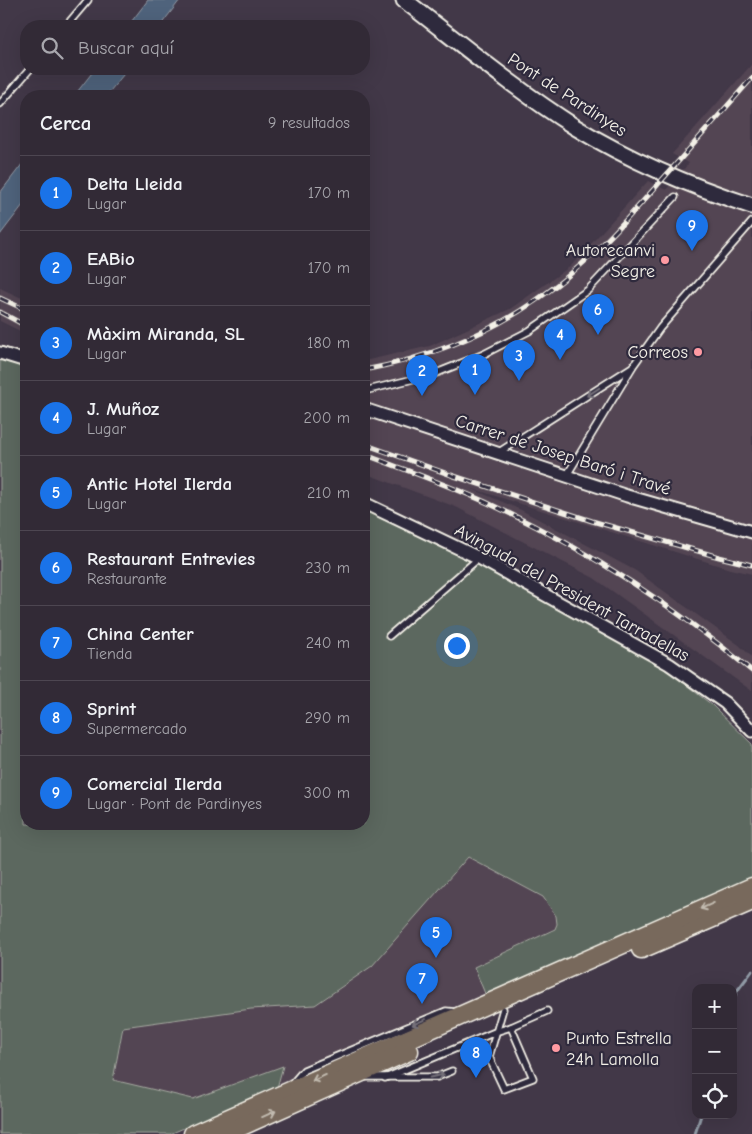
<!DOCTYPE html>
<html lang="es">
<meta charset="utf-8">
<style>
:root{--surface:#322a36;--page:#3a323e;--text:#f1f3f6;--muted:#a8a7ad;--line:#4d4651;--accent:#1a73e8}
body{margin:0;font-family:"Comic Neue",sans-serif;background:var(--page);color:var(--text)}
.controls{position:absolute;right:15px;bottom:15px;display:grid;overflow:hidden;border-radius:10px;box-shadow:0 5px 20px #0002}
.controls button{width:45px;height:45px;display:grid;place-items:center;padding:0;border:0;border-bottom:1px solid var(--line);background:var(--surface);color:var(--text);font:25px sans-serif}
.you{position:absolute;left:456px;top:645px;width:18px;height:18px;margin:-12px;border:4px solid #fff;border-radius:50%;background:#1a73e8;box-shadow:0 0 0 8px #1a73e833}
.badge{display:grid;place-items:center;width:32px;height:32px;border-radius:50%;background:var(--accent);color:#fff;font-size:16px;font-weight:700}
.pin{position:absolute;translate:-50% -41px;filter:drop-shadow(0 1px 2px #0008)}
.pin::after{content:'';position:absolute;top:26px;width:18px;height:15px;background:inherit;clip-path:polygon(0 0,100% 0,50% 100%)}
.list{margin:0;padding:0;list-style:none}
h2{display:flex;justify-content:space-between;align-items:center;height:65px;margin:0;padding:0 20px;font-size:21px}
h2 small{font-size:16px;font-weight:400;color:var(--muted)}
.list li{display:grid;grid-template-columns:32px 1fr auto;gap:15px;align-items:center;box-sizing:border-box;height:75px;padding:0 20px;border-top:1px solid var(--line)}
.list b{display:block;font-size:19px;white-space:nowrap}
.list p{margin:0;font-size:16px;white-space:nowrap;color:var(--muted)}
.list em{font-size:16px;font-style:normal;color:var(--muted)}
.icon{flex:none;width:28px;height:28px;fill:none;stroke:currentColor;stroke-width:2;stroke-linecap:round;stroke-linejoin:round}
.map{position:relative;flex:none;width:752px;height:1134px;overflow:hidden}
.search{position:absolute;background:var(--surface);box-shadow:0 5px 20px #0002;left:20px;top:20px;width:350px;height:55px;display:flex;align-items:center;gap:12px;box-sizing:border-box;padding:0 18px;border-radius:20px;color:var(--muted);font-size:19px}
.panel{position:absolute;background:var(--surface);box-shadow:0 5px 20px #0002;left:20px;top:90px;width:350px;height:740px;border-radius:20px}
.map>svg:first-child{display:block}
</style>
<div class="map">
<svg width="752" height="1134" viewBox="0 0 752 1134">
<rect width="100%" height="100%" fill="#423848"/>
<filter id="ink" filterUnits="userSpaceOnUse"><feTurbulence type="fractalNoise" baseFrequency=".02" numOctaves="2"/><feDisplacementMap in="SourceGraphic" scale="10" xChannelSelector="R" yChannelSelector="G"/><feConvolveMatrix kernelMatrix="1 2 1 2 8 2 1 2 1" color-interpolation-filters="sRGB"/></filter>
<g filter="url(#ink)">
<g fill="#534553">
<polygon points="752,64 752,574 730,569 470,488 521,510 636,571 739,645 752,657 752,691 594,578 456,507 364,473 364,361 430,346 510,309 571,266 648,181 666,190 689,163 672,154"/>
<polygon points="0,288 26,300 26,334 0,321"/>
<polygon points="468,857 543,897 556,916 557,924 555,929 474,967 486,996 277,1088 283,1066 193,1099 113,1080 124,1027 251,1009 315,1005 372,966"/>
</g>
<polygon fill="#5c685e" stroke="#a8aca3" points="0,356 26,366 26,824 364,824 364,506 481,563 667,670 712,705 752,744 752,880 486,996 474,967 555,929 557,924 556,916 543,897 468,857 372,966 315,1005 251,1009 123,1027 113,1080 193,1099 283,1066 277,1088 170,1134 0,1134"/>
<g fill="#50637b" stroke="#929ca7">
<polygon points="148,0 180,0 160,26 128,26"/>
<polygon points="95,69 128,69 106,96 74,96"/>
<polygon points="26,159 26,201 0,235 0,193"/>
</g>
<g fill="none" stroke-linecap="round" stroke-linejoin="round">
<g stroke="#929ca7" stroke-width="3">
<polyline points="733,1000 737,991 752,971"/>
<polyline points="695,1134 701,1115"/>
</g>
<defs>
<g id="service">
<polyline points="66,26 88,0"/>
<polyline points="0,104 30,69"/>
<polyline points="364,391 434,374 484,354 529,331 588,290 675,197"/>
<polyline points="499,452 632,367"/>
<polyline points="567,475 633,366 660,328 752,222"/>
<polyline points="389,636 479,558"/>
<polyline points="511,1027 547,1011"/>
<polyline points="480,1061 489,1057 503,1009"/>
<polyline points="365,1077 437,1077 452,1071"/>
<polyline points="385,1078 495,1032 511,1027 533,1078 504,1089 489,1057"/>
<polyline points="291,1085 304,1070 446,1011 456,1012"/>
</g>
<g id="minor">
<polyline points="0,353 26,361"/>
<polyline points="364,409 627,496 752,532"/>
<polyline points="364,503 479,558 669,664 725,703 752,731"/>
</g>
<path id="secondary" d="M404,0c56,43 111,89 171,127 56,34 115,59 177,79"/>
<g id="primary">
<polyline points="641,949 752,901"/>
<polyline points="193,1134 752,887"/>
<polyline points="224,1134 409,1051"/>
</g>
</defs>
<use href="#service" stroke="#f4f1e8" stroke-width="9"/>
<use href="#minor" stroke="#f4f1e8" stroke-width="15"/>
<use href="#secondary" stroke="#f4f1e8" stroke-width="19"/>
<use href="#primary" stroke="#f4f1e8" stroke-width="21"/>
<use href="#service" stroke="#2f2a3d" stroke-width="5.5"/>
<use href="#minor" stroke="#2f2a3d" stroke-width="11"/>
<use href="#secondary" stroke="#2f2a3d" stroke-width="15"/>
<use href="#primary" stroke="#78695c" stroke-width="18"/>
<defs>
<g id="rail">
<polyline points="0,298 26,310"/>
<polyline points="0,312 26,326"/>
<path d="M364,370c60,-11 121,-34 171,-69 49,-33 88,-77 126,-120 30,-34 61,-69 91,-103"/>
<polyline points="364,444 451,475 592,521 719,557 752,565"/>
<path d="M364,454c43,17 88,32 130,52 92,43 180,100 258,165"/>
</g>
</defs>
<use href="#rail" stroke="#f4f1e8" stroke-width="5"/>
<use href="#rail" stroke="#2f2a3d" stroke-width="3" stroke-dasharray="9" stroke-linecap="butt"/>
</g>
<defs><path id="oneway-shaft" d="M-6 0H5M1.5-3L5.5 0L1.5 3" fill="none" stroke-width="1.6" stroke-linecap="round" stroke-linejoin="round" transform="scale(1.25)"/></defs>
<g stroke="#747079">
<use href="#oneway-shaft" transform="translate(593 392) rotate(147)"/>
<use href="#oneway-shaft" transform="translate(419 1022) rotate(157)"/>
<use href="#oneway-shaft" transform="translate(437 1076) rotate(-11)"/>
</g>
<g stroke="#c2bbb0">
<use href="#oneway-shaft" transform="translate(707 906) rotate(156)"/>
<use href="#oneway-shaft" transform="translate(319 1078) rotate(156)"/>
<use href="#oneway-shaft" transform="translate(269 1114) rotate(-24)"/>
</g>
</g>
<g fill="#ff9aa2" stroke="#2f2a3d" stroke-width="2">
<circle cx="665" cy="260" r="5"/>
<circle cx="698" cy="352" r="5"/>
<circle cx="556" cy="1048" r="5"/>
</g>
<g text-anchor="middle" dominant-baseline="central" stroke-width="4.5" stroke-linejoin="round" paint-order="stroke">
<g font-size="18" fill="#f4f1e8" stroke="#2f2a3d">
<text transform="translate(567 95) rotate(33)">Pont de Pardinyes</text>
<text transform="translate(563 455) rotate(18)">Carrer de Josep Baró i Travé</text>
<text transform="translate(572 593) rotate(29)">Avinguda del President Tarradellas</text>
</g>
<g font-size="18" fill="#f4f1e8" stroke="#2f2a3d" text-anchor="end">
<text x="655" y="250">Autorecanvi<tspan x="655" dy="21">Segre</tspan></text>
<text x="688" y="352">Correos</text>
<text x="566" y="1038" text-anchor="start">Punto Estrella<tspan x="566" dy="21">24h Lamolla</tspan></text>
</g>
</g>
</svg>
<div class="controls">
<button>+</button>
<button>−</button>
<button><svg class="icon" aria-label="locate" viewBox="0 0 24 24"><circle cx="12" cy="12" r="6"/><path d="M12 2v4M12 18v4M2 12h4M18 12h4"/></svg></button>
</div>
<div class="you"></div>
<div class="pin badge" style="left:475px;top:395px">1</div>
<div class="pin badge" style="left:422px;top:396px">2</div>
<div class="pin badge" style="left:519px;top:381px">3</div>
<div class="pin badge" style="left:560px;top:360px">4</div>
<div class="pin badge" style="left:436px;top:958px">5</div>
<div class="pin badge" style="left:598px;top:335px">6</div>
<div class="pin badge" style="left:422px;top:1004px">7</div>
<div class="pin badge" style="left:476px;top:1078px">8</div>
<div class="pin badge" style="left:692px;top:251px">9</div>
<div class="search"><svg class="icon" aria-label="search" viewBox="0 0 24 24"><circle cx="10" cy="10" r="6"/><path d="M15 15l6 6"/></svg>Buscar aquí</div>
<section class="panel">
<h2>Cerca<small>9 resultados</small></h2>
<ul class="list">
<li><span class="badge">1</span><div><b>Delta Lleida</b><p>Lugar</p></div><em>170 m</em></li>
<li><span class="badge">2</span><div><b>EABio</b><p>Lugar</p></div><em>170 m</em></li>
<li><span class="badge">3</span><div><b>Màxim Miranda, SL</b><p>Lugar</p></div><em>180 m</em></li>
<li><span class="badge">4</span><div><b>J. Muñoz</b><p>Lugar</p></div><em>200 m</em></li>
<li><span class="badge">5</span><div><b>Antic Hotel Ilerda</b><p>Lugar</p></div><em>210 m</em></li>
<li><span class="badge">6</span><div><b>Restaurant Entrevies</b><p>Restaurante</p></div><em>230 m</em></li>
<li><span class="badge">7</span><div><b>China Center</b><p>Tienda</p></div><em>240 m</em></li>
<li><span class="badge">8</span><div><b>Sprint</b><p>Supermercado</p></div><em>290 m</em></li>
<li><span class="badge">9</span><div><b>Comercial Ilerda</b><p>Lugar · Pont de Pardinyes</p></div><em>300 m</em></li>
</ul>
</section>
</div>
